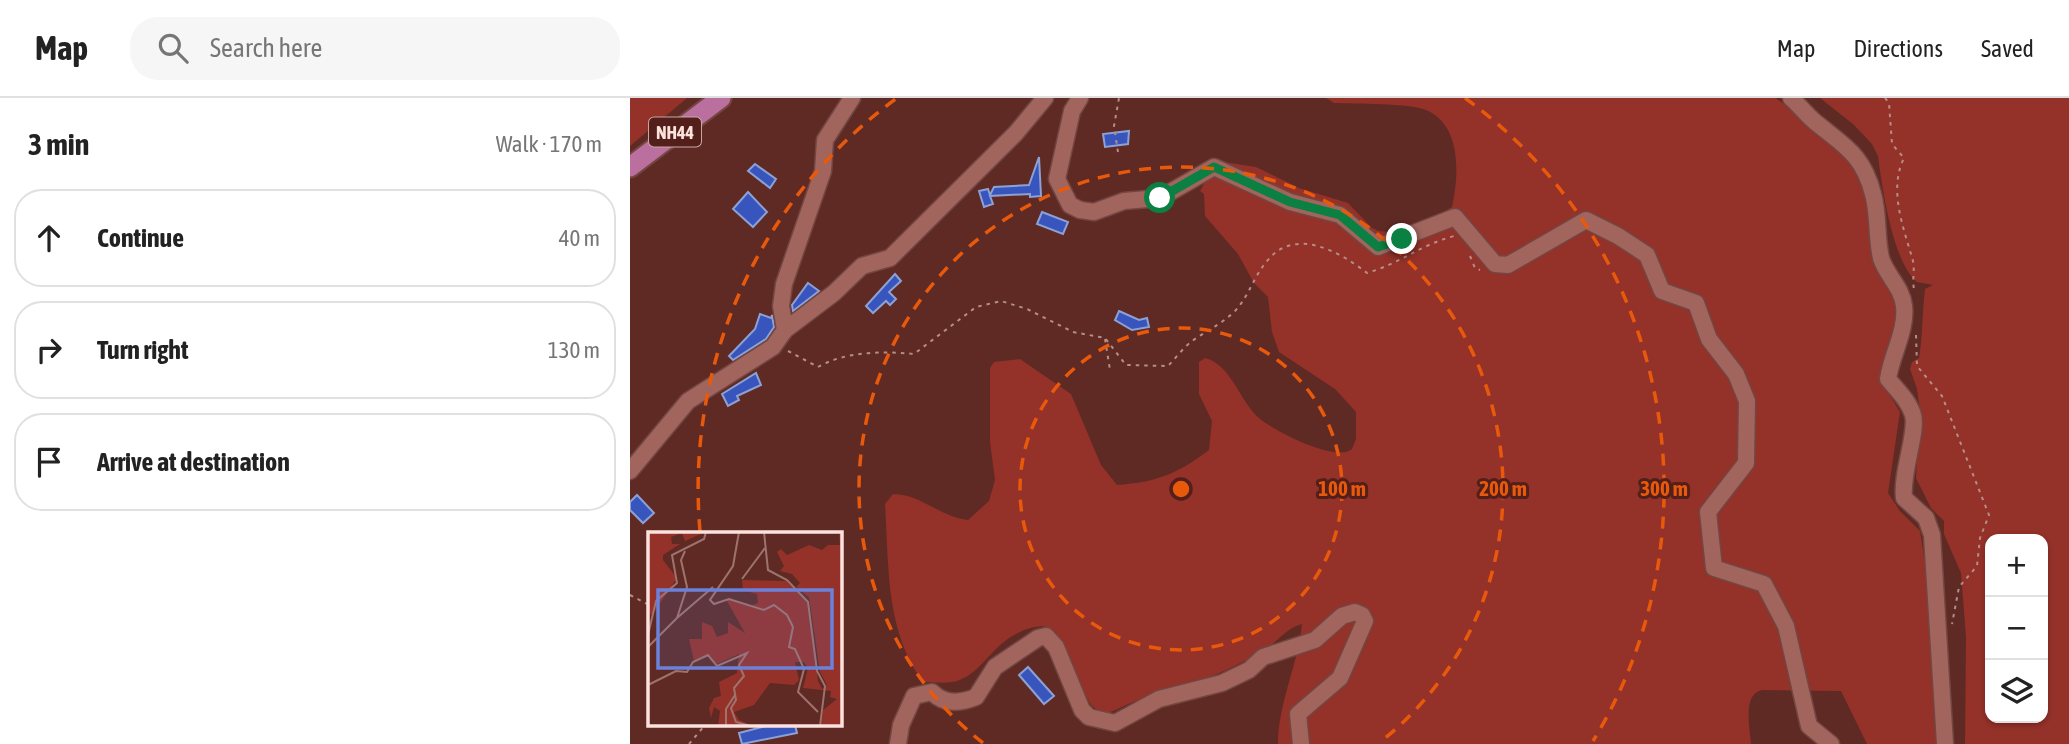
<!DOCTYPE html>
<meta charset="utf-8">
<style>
:root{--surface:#fff;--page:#f6f6f6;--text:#222;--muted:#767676;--line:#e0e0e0}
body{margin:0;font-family:"Asap Condensed",sans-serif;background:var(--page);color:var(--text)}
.controls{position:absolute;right:21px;bottom:21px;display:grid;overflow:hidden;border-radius:14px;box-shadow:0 2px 5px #0004}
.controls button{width:63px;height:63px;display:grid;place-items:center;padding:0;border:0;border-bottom:2px solid var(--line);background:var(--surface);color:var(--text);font:35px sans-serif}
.stop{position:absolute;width:21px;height:21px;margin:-16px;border:5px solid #0b8043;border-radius:50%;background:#fff}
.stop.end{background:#0b8043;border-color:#fff;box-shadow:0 2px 7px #0008}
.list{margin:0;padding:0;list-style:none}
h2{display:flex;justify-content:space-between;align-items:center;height:91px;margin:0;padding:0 28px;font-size:30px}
h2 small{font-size:23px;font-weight:400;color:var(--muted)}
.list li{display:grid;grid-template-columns:46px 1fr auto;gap:21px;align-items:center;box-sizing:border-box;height:98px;margin:0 14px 14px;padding:0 14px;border:2px solid var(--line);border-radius:28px}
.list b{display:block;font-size:26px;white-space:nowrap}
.list em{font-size:23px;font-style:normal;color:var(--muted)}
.icon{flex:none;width:38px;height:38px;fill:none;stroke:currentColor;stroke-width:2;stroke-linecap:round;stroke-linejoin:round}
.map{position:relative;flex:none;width:1439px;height:646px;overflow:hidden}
header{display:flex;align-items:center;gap:42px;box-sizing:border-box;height:98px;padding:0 35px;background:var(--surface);border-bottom:2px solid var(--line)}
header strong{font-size:33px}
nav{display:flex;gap:38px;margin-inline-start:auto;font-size:24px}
.search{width:490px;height:63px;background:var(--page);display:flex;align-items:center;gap:18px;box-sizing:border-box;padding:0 24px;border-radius:28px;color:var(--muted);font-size:26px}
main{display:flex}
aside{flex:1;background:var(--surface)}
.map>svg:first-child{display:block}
</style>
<header>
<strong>Map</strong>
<div class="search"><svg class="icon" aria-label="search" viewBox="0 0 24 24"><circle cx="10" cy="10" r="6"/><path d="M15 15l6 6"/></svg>Search here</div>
<nav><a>Map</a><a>Directions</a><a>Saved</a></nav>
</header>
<main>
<aside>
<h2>3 min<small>Walk · 170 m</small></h2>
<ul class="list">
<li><svg class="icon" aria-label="ahead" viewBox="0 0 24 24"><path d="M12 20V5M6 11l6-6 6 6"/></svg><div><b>Continue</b></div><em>40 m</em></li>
<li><svg class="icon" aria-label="right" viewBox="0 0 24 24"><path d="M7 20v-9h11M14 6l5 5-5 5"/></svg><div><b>Turn right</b></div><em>130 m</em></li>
<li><svg class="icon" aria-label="arrive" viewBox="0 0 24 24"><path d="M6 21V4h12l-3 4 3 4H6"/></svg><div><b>Arrive at destination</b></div></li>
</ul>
</aside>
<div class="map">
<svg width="1439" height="646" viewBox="0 0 1439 646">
<rect width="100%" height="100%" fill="#5f2a24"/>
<g fill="#943129" fill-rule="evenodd">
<polygon points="0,0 57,0 0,48"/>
<path d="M696,0h449c15,8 87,71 91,84 5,17 4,36 7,53 5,23 23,48 34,69l-24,80 17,28 -12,81 12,18 20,20 11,72 5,141h-69l-26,-53 -79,-1c-20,4 -12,38 -11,54h-473c0,-41 20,-79 24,-120 -14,3 -23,16 -35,24 -43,27 -83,39 -131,53 -13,4 -21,12 -35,12l-10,-8 -40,-74 -8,-5c-47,4 -56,46 -86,55 -10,3 -24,1 -34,1 -38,-51 -34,-117 -38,-178l8,-10c28,0 47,23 75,26l21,-19 6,-21 -5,-38v-74l4,-6 26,-3 51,35 30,71 16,20c40,-3 60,-11 92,-35l3,-29 -13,-27v-32l6,-4c26,6 35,44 54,60 15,13 77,45 93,31l4,-10v-27l-21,-23 -56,-37 -7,-20 -4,-35 -14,-14 -16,-29 -33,-38 -1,-22 -4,-3 17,-30 39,6 43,21 49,15 24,25 7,3 10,1 46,-15 17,-10c7,-31 10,-82 -26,-97 -17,-7 -71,-6 -92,-7z"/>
<path d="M1190,0h249v646h-104l1,-107 -5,-64 -17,-39v-13l-13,-13 -15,-30 4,-68 -3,-21 -7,-20 2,-7 7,-4c4,-23 3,-45 6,-69l8,-4 -16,-3c-24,-19 -35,-95 -39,-126l-6,-12 -19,-20zM1360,441h53v179h-53z"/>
</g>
<g fill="#3855be" stroke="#8da1d4" stroke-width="2">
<polygon points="499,33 498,46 475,49 473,36"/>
<polygon points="409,59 411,98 400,99 400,96 360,98 363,106 354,109 349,93 358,91 360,97 364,89 399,87"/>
<polygon points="125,66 146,81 140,90 118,73"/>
<polygon points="118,94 137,114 123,129 103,111"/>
<polygon points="412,114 438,124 433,136 407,126"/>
<polygon points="265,176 271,183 259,194 266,201 260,207 256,203 243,215 236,208"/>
<polygon points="178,185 189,193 163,213 162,207"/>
<polygon points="489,213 509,222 517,220 519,229 502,232 485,222"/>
<polygon points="130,216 141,220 142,217 144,229 136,241 103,262 99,258 125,231"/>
<polygon points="126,275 131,287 107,298 109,302 98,308 92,296"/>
<polygon points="7,397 24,415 13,425 0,412 0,404"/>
<polygon points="398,569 424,598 414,606 389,577"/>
<polygon points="140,627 165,627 167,635 112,646 109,635"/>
</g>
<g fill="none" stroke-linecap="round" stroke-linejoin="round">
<defs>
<g id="minor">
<polyline points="450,0 442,13 427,81 440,107 450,112 464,114 494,103 530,100 584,69 660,104 710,117 748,149 825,119 865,166 878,167 956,122 988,138 1017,157 1032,193 1066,205 1079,241 1106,276 1117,303 1116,365 1078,414 1084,470 1134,486 1156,528 1179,628 1201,646"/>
<path d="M1161,0c8,7 15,16 23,23 29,24 49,33 59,73 6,21 3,43 8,64 5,17 21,29 23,48 3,24 -13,50 -16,73 9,11 21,22 25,36 5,17 -12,57 -9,83l22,20 6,17 13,209"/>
<polyline points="155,232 204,195 232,168 260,160 386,35 415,0"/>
<polyline points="0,373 58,303 143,249 155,232 151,208 154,186 193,73 195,42 222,0"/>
<path d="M268,646l3,-19 13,-29 18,-4c12,13 29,11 44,5l19,-30 43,-29 8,-2 10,11 26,63 7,7 26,6 44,-24 63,-16 27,-13 14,-13 52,-17 27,-24 13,-4 7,3 3,6 -25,57 -42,36 3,30"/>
</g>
<polyline id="major" points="0,69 91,0"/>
</defs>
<use href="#minor" stroke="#734642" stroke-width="19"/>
<use href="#major" stroke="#734642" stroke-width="23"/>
<g stroke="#b58e89" stroke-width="2" stroke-dasharray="3.5 5" stroke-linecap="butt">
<path d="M1255,0l4,5 3,41 12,14c-16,32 0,71 9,103 2,9 -1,19 1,28"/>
<polyline points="488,54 484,28 489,0"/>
<polyline points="840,158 845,170 850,172"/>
<polyline points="1286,237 1287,268 1312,298 1359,417 1350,440 1347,468 1329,489 1322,526"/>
<polyline points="475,241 480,272"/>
<path d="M158,253l30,16c28,-16 65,-16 96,-13l62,-47 25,-6 26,8 46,23 32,6 21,27 42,1c7,-7 14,-17 23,-24 14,-11 30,-17 44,-31 14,-15 19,-35 32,-50 28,-35 73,-9 100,12 34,-10 53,-28 87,-37"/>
<polyline points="0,497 19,507"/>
<polyline points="59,646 75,627"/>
</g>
<use href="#minor" stroke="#a1655d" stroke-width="16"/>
<use href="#major" stroke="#ba6f9e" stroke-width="19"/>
</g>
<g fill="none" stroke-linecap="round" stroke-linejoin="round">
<polyline stroke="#0b8043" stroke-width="9" points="530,100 584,69 660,104 710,117 748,149 772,141"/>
</g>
<g fill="none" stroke="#e8590c" stroke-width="3.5" stroke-dasharray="12 9">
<circle cx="551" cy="391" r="161"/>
<path d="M353 645A322 322 0 1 1 749 645"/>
<path d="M70 433A483 483 0 0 1 267 0M835 0A483 483 0 0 1 963 643"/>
</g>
<g text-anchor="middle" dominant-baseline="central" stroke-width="6" stroke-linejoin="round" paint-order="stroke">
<rect fill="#531f1a" stroke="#caa7a2" stroke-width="2" x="19" y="19.5" width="52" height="29" rx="5"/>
<g font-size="18" font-weight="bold" fill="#fde1dd">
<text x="45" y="34">NH44</text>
</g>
</g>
<g transform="translate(18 434)">
<rect width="194" height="194" fill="#5f2a24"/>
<path d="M0,0h57l-20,9 -3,-8 -11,4 1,7h8l-17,11v5l14,18 -25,37 -4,-2zM191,0h3v194h-21l2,-16 14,-11 -7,-2 1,-6 -28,-3 5,-20 -4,-6h-9l4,18 -5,5 -24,-2 -16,22 -20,7 5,8 14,6h-35l2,-15 -6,-4 -3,11 -2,-10 5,-10 7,-2 -2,-14 18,-9 2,-19 -22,10 -7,-8 -16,5 -5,-22h13v-17l10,4 5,11 11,-4v-11l17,11 -18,-32 2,-3 21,8 8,-3 -1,-9 -14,-4 -1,-10 44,1 21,19 11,81 4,8 5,-4 -7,-13 -11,-75 -13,-10 4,-4 -8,-9 -12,-3 4,-5 -7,-14 4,-3 6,6 22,-10 13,5 6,-5h12z" fill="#943129"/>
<path fill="none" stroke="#9e736e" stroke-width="2" d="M91,0l-6,34 -23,34 4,4 15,-5 35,11 10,-5 13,10 6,12 -4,20 6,2 9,20 -6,23 20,20M116,0l4,38 19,10 21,22 9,69 8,15 -5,40M94,47l23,-31M29,86l36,-31M0,103l8,-34 21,-18 -5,-28 32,-16 2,-7M0,115l29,-29 10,-31 -6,-27 4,-9M0,153l28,-14 11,1 6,-10 15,-7 9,11 30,-13 -8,12 5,11 -10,12 2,12 -5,8 5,14 14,4M78,194v-17l9,-14"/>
<path fill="#6b81da" fill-opacity="0.15" stroke="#6b81da" stroke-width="3.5" d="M10,58h174v78h-174z"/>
<rect width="194" height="194" fill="none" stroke="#fde1dd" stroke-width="3.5"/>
</g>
<circle cx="551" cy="391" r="10" fill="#e8590c" stroke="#531f1a" stroke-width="3.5"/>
<g font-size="21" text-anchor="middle" font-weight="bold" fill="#e8590c" stroke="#531f1a" stroke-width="6" stroke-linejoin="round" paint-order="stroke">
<text x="712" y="398">100 m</text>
<text x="873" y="398">200 m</text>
<text x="1034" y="398">300 m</text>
</g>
</svg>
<div class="controls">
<button>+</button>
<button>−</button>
<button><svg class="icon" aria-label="layers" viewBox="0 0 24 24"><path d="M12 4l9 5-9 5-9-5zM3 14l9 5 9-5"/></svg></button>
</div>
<div class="stop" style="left:530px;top:100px"></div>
<div class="stop end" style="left:772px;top:141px"></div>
</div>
</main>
